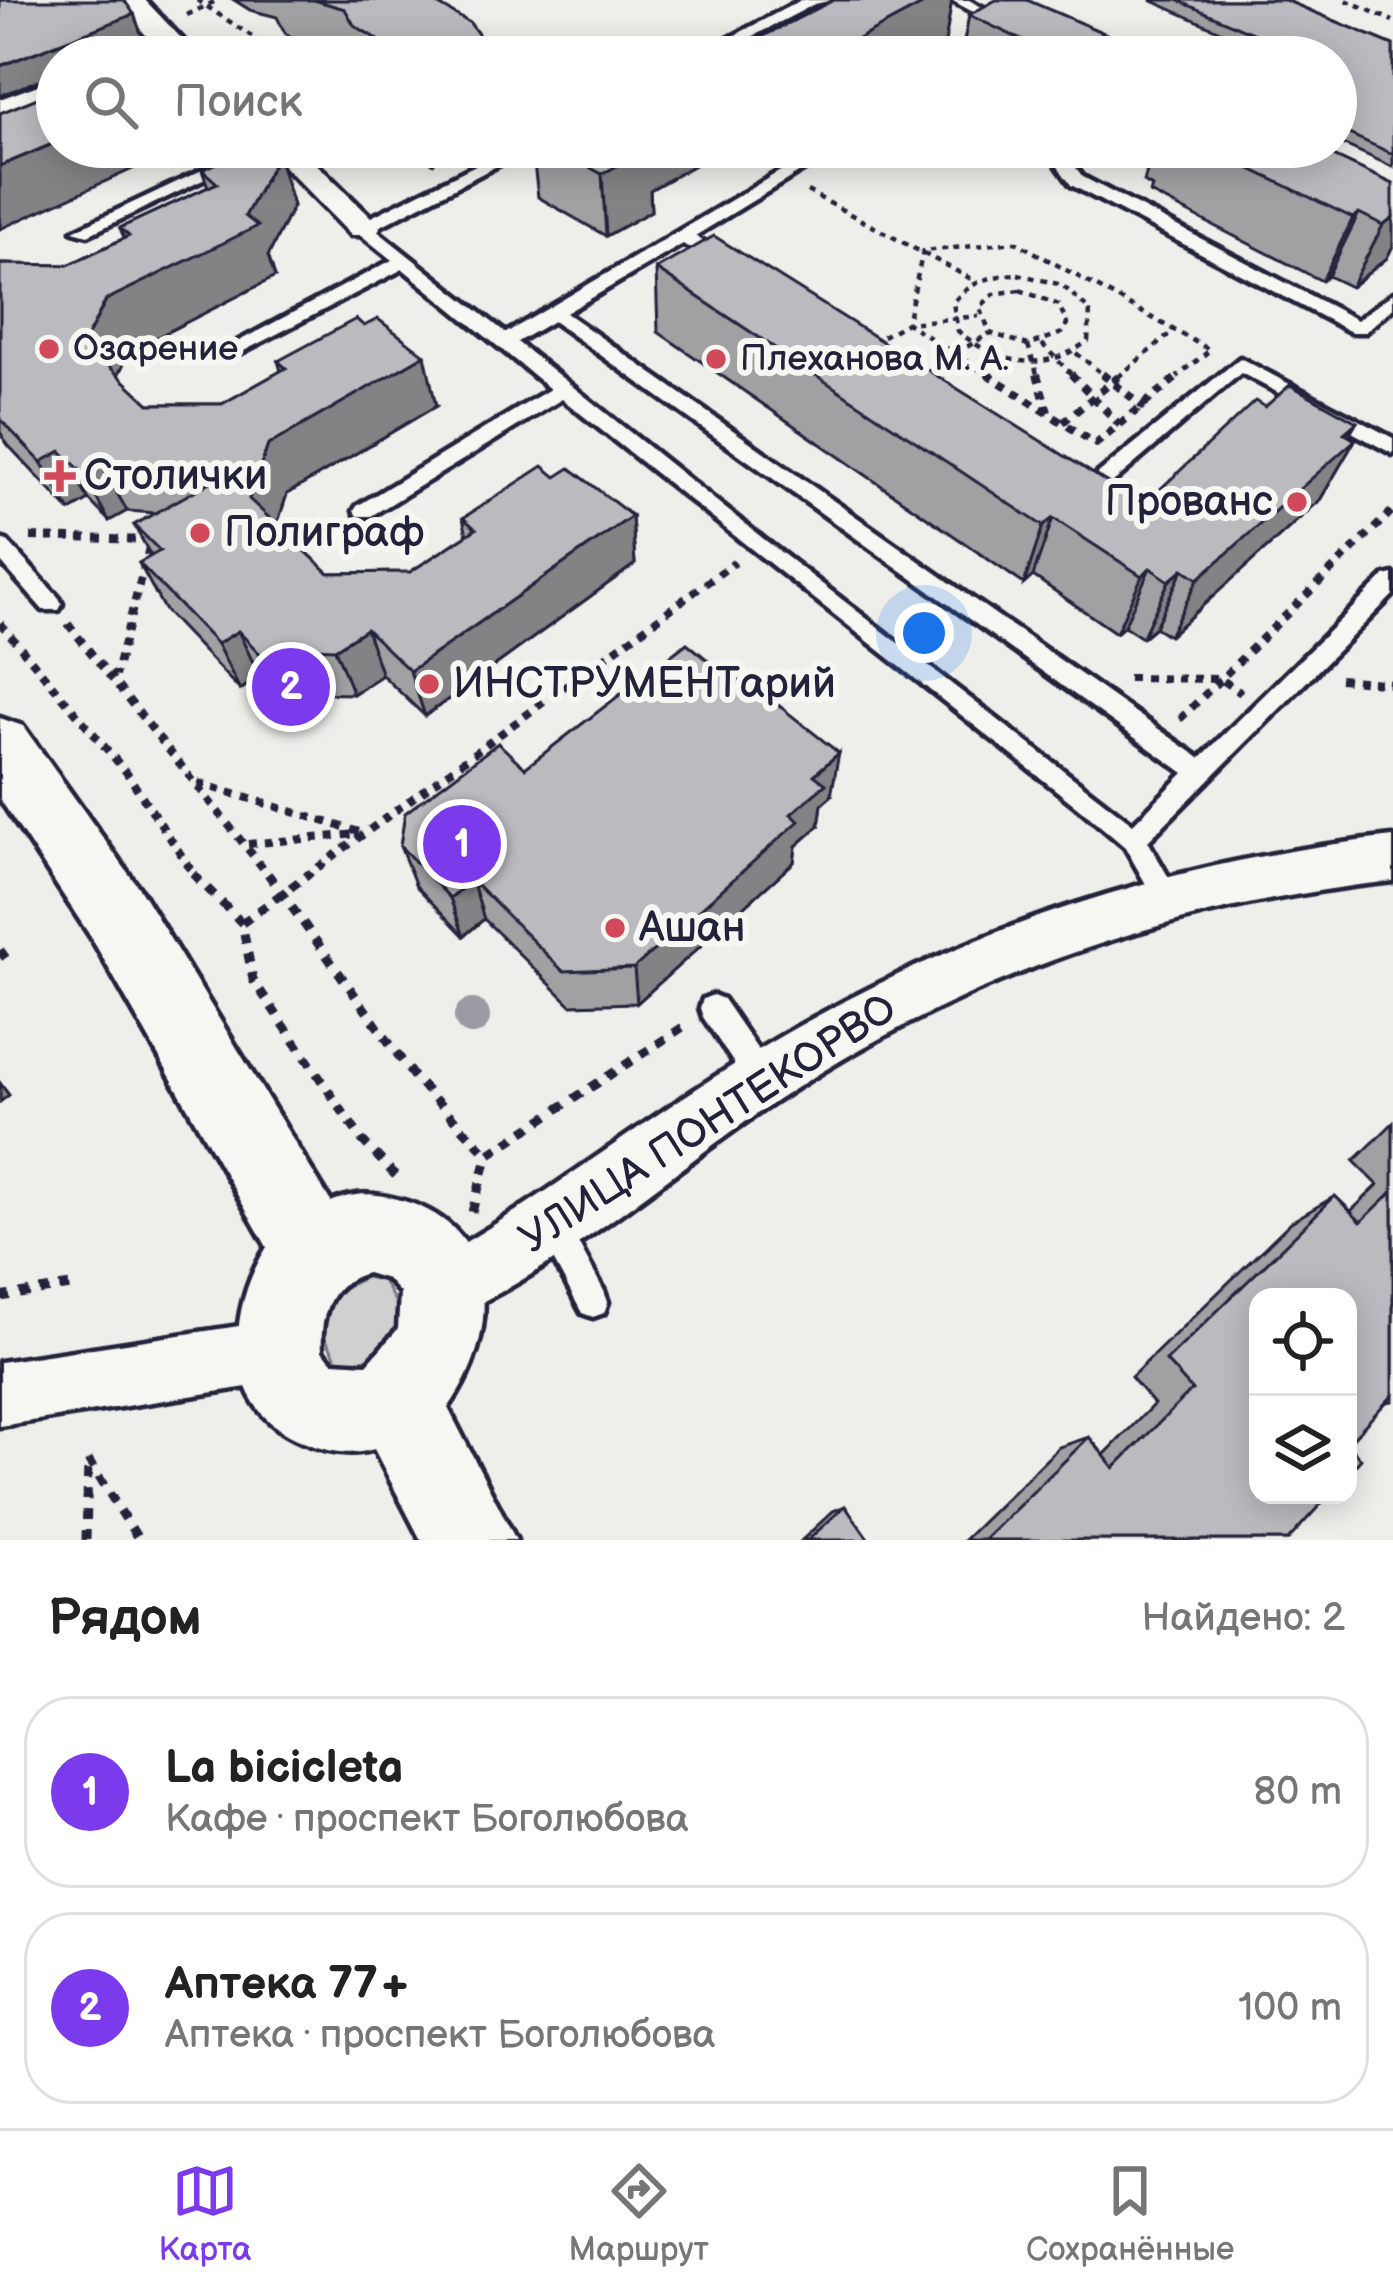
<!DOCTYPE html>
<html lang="ru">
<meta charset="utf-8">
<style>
:root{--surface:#fff;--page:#f2f2f2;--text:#222;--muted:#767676;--line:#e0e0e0;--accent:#7c3aed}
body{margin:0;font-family:"Balsamiq Sans",sans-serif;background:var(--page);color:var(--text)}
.controls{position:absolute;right:36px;bottom:36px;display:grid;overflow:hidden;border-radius:24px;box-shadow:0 6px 30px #0003}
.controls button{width:108px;height:108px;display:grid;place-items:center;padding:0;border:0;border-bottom:3px solid var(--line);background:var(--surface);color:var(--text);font:60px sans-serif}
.you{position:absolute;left:924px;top:633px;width:42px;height:42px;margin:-30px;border:9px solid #fff;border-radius:50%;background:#1a73e8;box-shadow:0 0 0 18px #1a73e833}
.badge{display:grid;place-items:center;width:78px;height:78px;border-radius:50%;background:var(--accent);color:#fff;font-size:39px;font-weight:700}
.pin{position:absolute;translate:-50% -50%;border:6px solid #fff;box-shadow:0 3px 12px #0006}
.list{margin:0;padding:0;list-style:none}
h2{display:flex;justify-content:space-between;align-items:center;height:156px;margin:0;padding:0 48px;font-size:51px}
h2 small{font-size:39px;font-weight:400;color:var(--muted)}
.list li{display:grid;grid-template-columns:78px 1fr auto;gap:36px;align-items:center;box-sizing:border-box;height:192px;margin:0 24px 24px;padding:0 24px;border:3px solid var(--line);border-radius:48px}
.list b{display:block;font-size:45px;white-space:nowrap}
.list p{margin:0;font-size:39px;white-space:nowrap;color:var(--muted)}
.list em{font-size:39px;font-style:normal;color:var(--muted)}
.icon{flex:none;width:66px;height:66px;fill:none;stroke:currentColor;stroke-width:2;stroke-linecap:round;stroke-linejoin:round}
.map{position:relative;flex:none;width:1393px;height:1540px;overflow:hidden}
.search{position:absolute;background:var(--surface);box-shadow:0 6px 30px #0003;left:36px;right:36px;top:36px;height:132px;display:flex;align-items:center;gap:30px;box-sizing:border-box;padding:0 42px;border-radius:66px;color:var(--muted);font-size:45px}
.sheet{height:588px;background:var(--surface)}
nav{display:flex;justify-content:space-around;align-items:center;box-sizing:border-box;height:168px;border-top:3px solid var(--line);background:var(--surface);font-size:33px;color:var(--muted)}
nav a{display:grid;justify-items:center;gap:6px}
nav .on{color:var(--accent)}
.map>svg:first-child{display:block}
</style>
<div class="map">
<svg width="1393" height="1540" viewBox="0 0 1393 1540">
<rect width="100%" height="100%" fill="#eeeeeb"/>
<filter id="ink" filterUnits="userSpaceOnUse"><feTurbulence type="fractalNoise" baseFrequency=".00833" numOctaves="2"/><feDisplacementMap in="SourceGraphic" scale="24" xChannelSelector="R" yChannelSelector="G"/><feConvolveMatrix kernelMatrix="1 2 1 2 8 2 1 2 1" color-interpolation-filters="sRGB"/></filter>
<g filter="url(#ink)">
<path fill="#d0d0d1" stroke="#797986" stroke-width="3" d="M366,1277l17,4 17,29c-6,35 -25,58 -63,49l-17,-30 13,-36z"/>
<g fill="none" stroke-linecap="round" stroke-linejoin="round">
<defs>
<g id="service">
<polygon points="801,0 832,0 815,4 713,57 694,57"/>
<polygon points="951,0 969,0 1011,23 999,26"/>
<polygon points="251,147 272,147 88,235 73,231"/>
<path d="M512,147h21l-158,82 131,104 315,-186h20l-146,89 36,23v8h-12l-36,-23 -117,69 634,445 185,-182 8,-2v21l-245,246 33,58 -4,8 -9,3 -9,-3 -34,-60 -40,-34 -523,-414 -191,117h-14l-3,-5 3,-5 193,-117 -147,-120 -165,85 -7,2 -9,-6 170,-90 -35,-28v-8zM553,321l631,452 -51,51 -368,-284 -248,-198z"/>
<polygon points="1044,147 1060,147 1083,177 1357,320 1393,293 1393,308 1365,332 1351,332 1071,185"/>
<polygon points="1240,358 1393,438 1393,454 1241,373 1099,494 1085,494 1069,484 1069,474 1076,472 1091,479"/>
<polygon points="0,539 7,541 59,598 62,604 59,610 43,610 0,561"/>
<polygon points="713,995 723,999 771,1069 775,1079 771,1089 761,1093 751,1089 703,1017 700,1008 703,999"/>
<polygon points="552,1211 563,1215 604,1291 608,1302 604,1313 593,1317 582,1313 541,1237 537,1226 541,1215"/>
</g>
<g id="minor">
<polygon points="114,0 145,0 199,57 166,57"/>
<polygon points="57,78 57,98 0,119 0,99"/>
<polygon points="265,147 299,147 375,221 380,228 375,235 351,235"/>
<path d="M1393,837v44c-221,24 -428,95 -614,218 -111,73 -212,169 -336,221l-22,-9 -9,-22 9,-22c114,-60 212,-141 322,-208 199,-123 418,-198 650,-222z"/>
<polygon points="279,1320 301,1329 310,1351 301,1373 279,1382 0,1426 0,1362"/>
</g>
<path id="secondary" d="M0,718l23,8 118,165 190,311c28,-11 44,-9 73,-1 99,29 96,135 44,207l68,132h-95l-47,-91c-24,8 -49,2 -73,-8 -80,-33 -75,-130 -34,-194l-176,-310 -91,-138zM367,1273l20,6 13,14 -2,36 -31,35 -34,-2 -11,-11c-2,-36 7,-69 45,-78z"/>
</defs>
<use href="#service" stroke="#22223b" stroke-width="9"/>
<use href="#minor" stroke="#22223b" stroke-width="9"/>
<use href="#secondary" stroke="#22223b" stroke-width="9"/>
<g stroke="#22223b" stroke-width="4.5" stroke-dasharray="6 6" stroke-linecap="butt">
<polyline points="197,0 283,57"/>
<polyline points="1346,0 1393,21"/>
<polyline points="187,15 218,0"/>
<polyline points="284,57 299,51"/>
<polyline points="412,147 435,164"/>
<polyline points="807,191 975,281"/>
<path d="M1018,274l44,11 28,26 -2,30c-44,33 -90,24 -130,-10l-5,-28c17,-22 38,-27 65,-29z"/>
<polygon points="1020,290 1059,305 1067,324 1062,333 1028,345 990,333 980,307 994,294"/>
<polyline points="872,342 907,323 979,316"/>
<polyline points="1042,344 1074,377"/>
<polyline points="1028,345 1038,377"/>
<polyline points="957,353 990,333"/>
<polyline points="1076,353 1106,377"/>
<polyline points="991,377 907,323 923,251 1016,242 1210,350 1177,377"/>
<polyline points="1118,377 1175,330"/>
</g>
<g stroke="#22223b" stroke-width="8" stroke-dasharray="8 8" stroke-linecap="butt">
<polyline points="987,374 1096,444 1181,374"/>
<polyline points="1037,374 1048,412"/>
<polyline points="1071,374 1120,425"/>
<polyline points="1102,374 1145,408"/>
<polyline points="1063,422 1122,374"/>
<polyline points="31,537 151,540 115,676"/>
<polyline points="0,623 126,772 196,877"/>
<polyline points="68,624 270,877"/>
<polyline points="1128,678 1221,679 1241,693"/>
<polyline points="1340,679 1393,684"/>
<polyline points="1180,719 1393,510"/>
<polyline points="198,783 366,834"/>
<polyline points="248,844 358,834"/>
<polyline points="305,877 735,562"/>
</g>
<g stroke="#22223b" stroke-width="9" stroke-dasharray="10 10" stroke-linecap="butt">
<polyline points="193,874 242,923 253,980 362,1140 396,1176"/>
<polyline points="268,874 413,1076 488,1155 686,1025"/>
<polyline points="242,923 309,874"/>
<polyline points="0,950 7,960"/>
<polyline points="472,1212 488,1155"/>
<polyline points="0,1297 71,1286"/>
<polyline points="88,1460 139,1540"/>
<polyline points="86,1540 88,1462"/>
</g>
<use href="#service" fill="#f6f6f2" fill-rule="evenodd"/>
<use href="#minor" fill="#f6f6f2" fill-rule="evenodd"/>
<use href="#secondary" fill="#f6f6f2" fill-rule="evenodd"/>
</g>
<circle fill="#9a9aa3" cx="472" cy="1017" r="18"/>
<g fill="#a1a1a4" stroke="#22223b" stroke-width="3">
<polygon points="234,0 430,0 486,45 488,57 322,57 285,33 277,17 250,10"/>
<polygon points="1150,0 1285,0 1393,45 1393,167 1336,141 1336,57 1279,57"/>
<polygon points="969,15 1160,57 961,57"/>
<polygon points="748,44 944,49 930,57 747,57"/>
<polygon points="532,147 726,147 650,190 651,211 606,236 538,197"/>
<polygon points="1100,147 1314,147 1393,184 1387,258 1351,287 1328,276 1322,281 1150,193 1152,187 1144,182 1147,171"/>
<polygon points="278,155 293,206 268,256 275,277 130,351 118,375 149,404 222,404 281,371 278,361 436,406 287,494 277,524 329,573 410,572 467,535 463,518 556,477 632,516 635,564 425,716 382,675 353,694 305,693 287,705 260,677 240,690 165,611 139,563 151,556 134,525 155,513 127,511 109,521 89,500 70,511 8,445 0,432 0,264 68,265 124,238 120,228 208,187 202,170 259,163"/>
<polygon points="656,269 1143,505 1265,407 1355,440 1320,500 1169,636 1155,627 1142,638 1124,626 1116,633 1033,576 1024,584 658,332"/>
<polygon points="525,768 831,796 822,804 819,826 796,846 794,862 637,1003 571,1005 484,919 464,936 416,886 400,846"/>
<polygon points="1393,1123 1393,1401 1386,1402 1348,1443 1288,1540 964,1540 1059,1447 1089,1437 1104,1455 1154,1404 1131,1377 1291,1222 1335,1196 1351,1211 1378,1185 1354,1161"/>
<polygon points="845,1506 869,1540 802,1540 833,1511"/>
</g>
<g fill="#838386" stroke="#22223b" stroke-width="3">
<polygon points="931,0 952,0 944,49 930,57 824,57"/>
<polygon points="134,14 143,39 98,57 57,57 57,73 0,96 0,66"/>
<polygon points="486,45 488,57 460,57"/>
<polygon points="57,142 57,147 129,147 137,167 0,229 0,166"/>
<polygon points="630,147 726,147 650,190 651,211 606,236 602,174"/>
<polygon points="278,155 293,206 268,256 275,277 130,351 109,393 84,343 106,300 245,216"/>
<polygon points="1359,213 1328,276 1322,281 1353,218"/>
<polygon points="1393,217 1393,246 1387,258 1351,287 1383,225"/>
<polygon points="425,355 436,406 287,494 270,547 249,499 268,445"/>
<polygon points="1357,422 1338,454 1355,440 1320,500 1169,636 1198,579"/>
<polygon points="61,451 89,500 70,511 41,462"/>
<polygon points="100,462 127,511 109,521 82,472"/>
<polygon points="632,516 635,564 425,716 410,671"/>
<polygon points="1053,518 1033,576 1024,584 1043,526"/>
<polygon points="1150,568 1124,626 1116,633 1142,576"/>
<polygon points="1183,569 1155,627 1142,638 1169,581"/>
<polygon points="366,629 382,675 353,694 335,649"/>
<polygon points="238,631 260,677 240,690 217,644"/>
<polygon points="285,647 305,693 287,705 266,660"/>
<polygon points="839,753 831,796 822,804 819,826 796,846 794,862 637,1003 634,968 791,814 814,775"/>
<polygon points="472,880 484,919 464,936 450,898"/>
<polygon points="0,1083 9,1095 0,1102"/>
</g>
<g fill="#bbbbbf" stroke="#22223b" stroke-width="3">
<polygon points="0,0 124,0 134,14 0,66"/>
<polygon points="314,0 430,0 470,23 486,45 460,57 406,57 354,25 345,9"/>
<polygon points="834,0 931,0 824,57 773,57 748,44"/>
<polygon points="996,0 1027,0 1160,57 1058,57 969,15"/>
<polygon points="1177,0 1285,0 1393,45 1393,154 1336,128 1336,73 1339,71 1336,69 1336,57 1307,57"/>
<polygon points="709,46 730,57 670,57 687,48 696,53"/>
<polygon points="57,90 57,142 0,166 0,113"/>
<polygon points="553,147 647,147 649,148 602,174"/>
<polygon points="1205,147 1314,147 1393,184 1393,217 1383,225 1359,213 1353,218"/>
<polygon points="244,151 259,163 278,155 245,216 258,226 106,300 84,343 149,404 222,404 286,368 278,361 356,319 364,326 378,319 425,355 268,445 249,499 329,573 410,572 476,529 463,518 543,466 556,477 570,468 632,516 410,671 366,629 335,649 285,647 266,660 238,631 217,644 139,563 160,551 134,525 230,471 100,462 82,472 61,451 41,462 0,419 0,264 68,265 129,236 120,228 217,183 202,170"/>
<polygon points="714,236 1143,505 1255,401 1265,407 1290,385 1357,422 1344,433 1355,440 1198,579 1183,569 1169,581 1150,568 1142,576 1053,518 1043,526 656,269"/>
<polygon points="687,643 737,684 744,678 839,753 814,775 826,784 791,814 799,821 634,968 563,971 472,880 450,898 400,846 405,813 498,743 525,768"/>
<polygon points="1393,1191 1393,1395 1348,1443 1348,1297 1258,1297 1258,1495 1329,1495 1288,1540 984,1540 1089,1437 1114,1468 1192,1390 1166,1361 1335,1196 1361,1222"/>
<polygon points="1348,1444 1361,1459 1348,1474"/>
<polygon points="845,1506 869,1540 808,1540"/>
</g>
</g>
<g fill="#d1495b" stroke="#f6f6f2" stroke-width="4.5">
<circle cx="49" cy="349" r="12"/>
<circle cx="716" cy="359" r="12"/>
<path d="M54 458h12v12h12v12h-12v12h-12v-12h-12v-12h12z"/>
<circle cx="1297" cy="502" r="12"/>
<circle cx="200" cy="533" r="12"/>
<circle cx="429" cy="684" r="12"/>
<circle cx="615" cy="928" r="12"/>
</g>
<g text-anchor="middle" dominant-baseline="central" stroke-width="12" stroke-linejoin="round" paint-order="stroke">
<g font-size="36" fill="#22223b" stroke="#f6f6f2" text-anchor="start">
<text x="73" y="349">Озарение</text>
<text x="740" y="359">Плеханова М. А.</text>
</g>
<g font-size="42" fill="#22223b" stroke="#f6f6f2" text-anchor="start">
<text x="84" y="476">Столички</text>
<text x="1273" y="502" text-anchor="end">Прованс</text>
<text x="224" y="533">Полиграф</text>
<text x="453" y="684">ИНСТРУМЕНТарий</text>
<text x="639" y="928">Ашан</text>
</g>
<g font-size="42" fill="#22223b" stroke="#f6f6f2">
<text transform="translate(708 1124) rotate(-33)">УЛИЦА ПОНТЕКОРВО</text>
</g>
</g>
</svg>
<div class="controls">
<button><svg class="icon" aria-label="locate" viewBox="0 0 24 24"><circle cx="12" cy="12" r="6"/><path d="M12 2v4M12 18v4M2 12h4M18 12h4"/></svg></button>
<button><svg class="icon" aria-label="layers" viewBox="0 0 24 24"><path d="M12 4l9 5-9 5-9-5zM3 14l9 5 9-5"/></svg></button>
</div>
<div class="you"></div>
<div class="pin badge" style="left:462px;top:844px">1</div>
<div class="pin badge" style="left:291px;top:687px">2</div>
<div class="search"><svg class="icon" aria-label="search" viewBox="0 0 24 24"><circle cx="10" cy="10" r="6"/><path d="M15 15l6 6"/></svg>Поиск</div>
</div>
<section class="sheet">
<h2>Рядом<small>Найдено: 2</small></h2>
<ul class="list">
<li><span class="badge">1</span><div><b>La bicicleta</b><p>Кафе · проспект Боголюбова</p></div><em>80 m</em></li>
<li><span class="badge">2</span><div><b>Аптека 77+</b><p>Аптека · проспект Боголюбова</p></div><em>100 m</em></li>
</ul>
</section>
<nav>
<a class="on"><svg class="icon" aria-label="map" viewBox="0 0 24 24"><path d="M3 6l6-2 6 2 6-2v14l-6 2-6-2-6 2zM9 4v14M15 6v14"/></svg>Карта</a>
<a><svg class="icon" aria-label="directions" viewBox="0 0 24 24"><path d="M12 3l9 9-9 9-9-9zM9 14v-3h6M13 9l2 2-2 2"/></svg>Маршрут</a>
<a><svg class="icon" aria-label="saved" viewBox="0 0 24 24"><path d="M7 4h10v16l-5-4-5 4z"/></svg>Сохранённые</a>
</nav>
